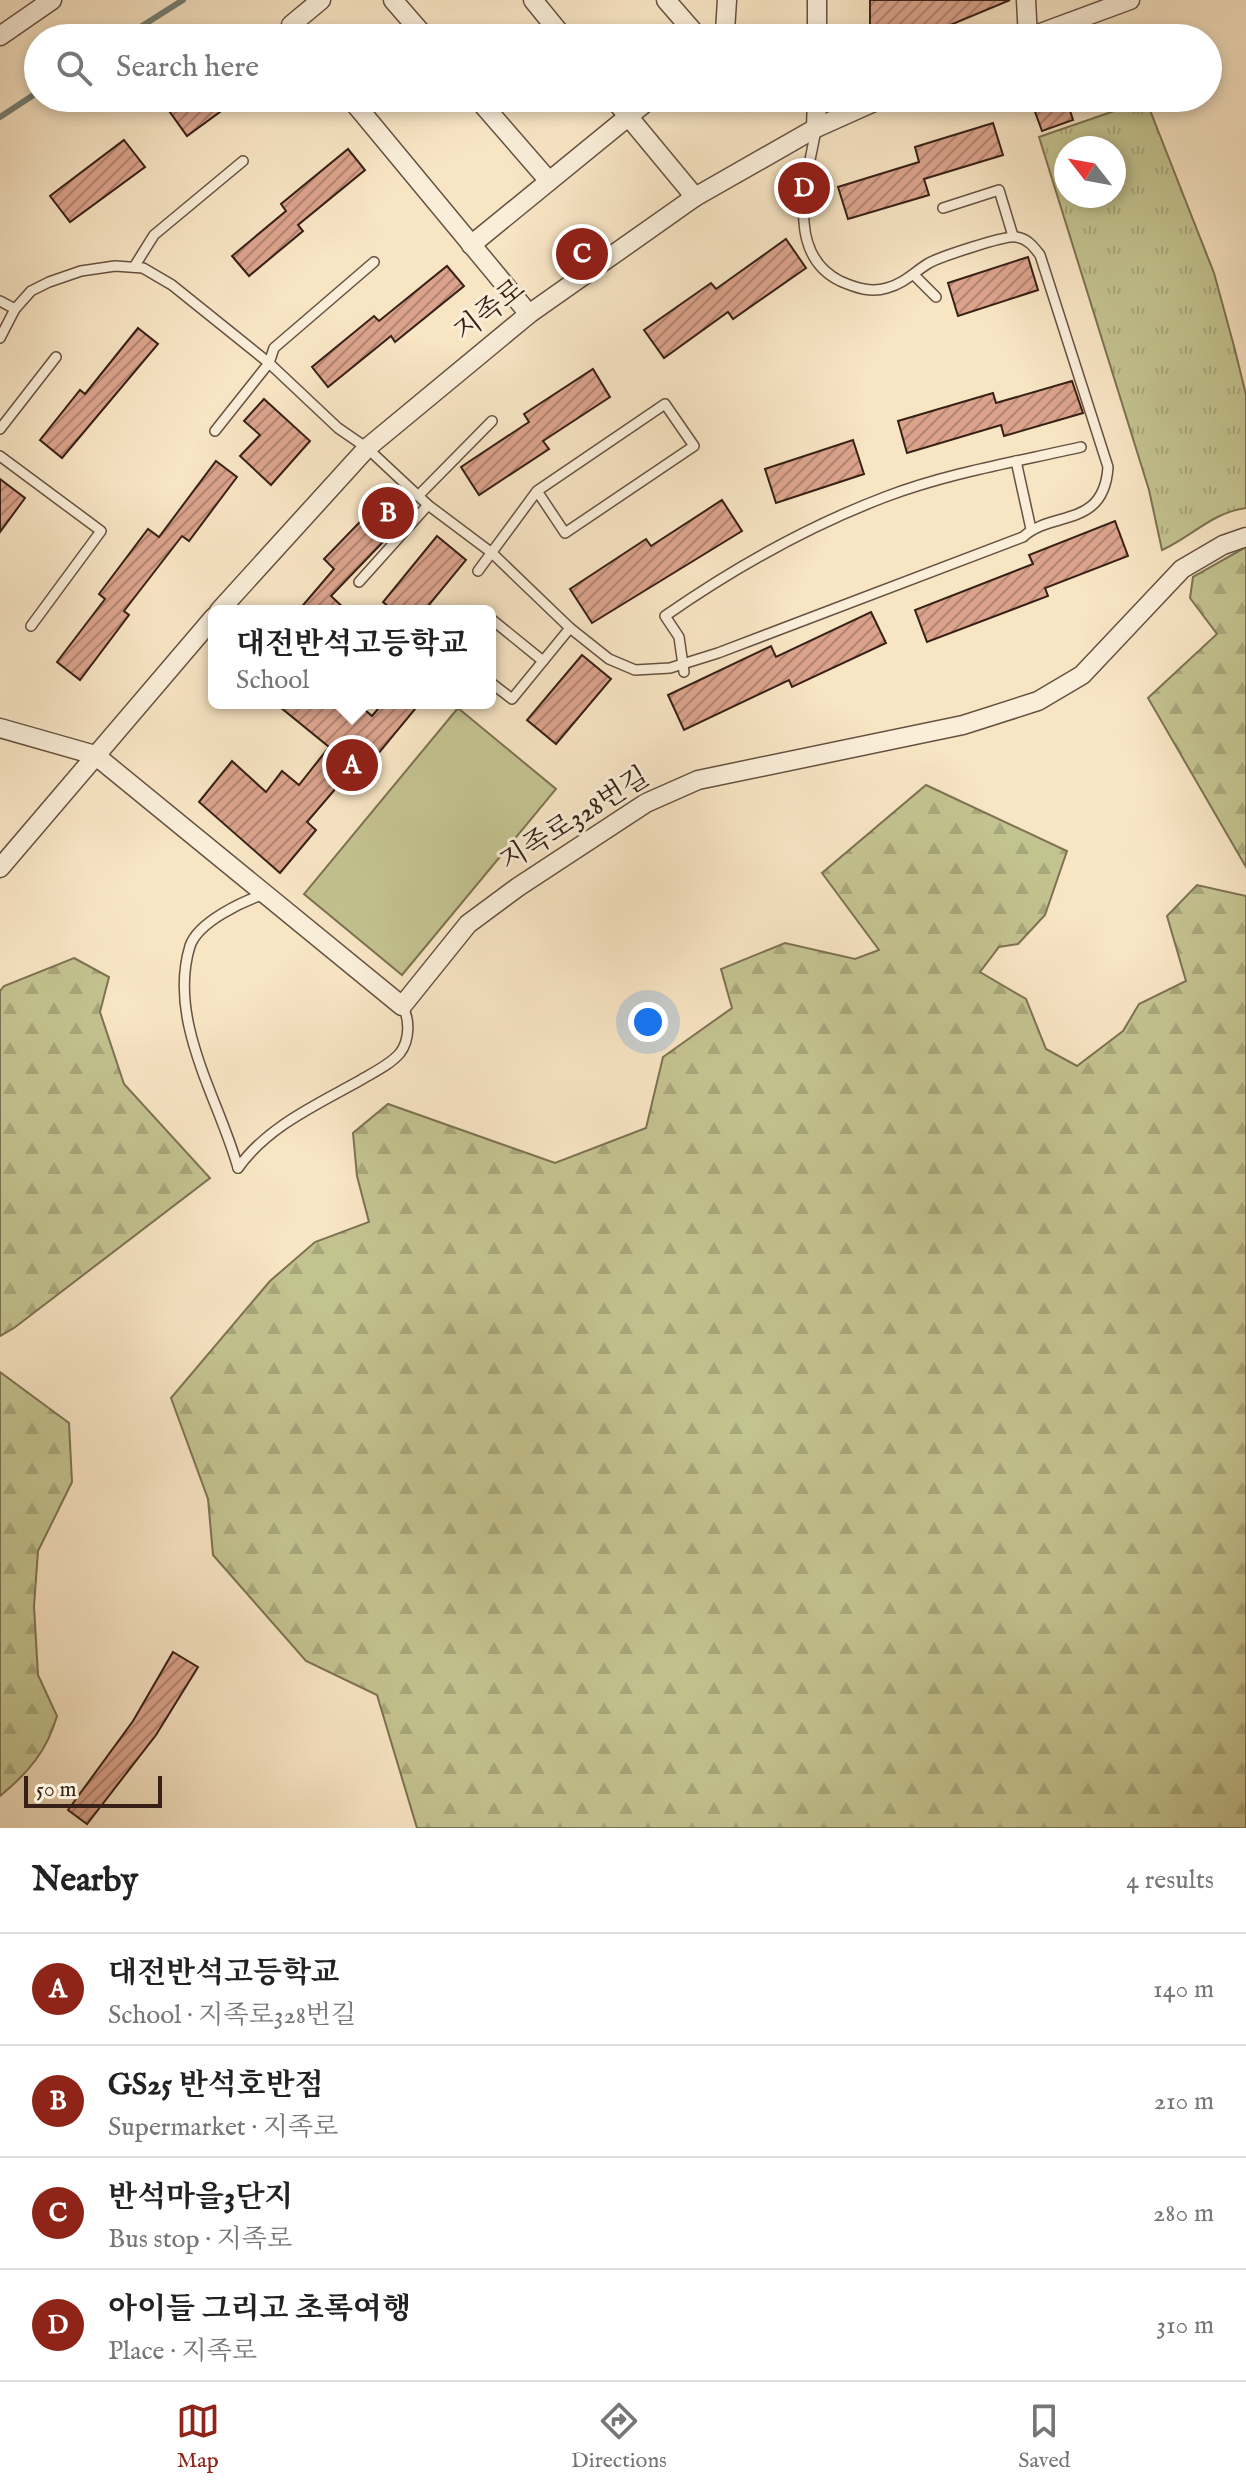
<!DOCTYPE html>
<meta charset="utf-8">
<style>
:root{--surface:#fff;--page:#f6f6f6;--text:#222;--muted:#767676;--line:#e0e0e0;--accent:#8f2418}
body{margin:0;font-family:"IM FELL English","Noto Serif KR",serif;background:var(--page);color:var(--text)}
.compass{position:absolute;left:1054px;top:136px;width:72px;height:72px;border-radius:50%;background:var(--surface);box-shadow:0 4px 12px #0003;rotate:301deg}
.scale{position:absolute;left:24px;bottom:20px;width:138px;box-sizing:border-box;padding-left:8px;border:4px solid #372015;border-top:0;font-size:22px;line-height:28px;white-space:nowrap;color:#372015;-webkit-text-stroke:6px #faeed9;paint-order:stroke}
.you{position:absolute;left:648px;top:1022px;width:28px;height:28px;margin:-20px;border:6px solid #fff;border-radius:50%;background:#1a73e8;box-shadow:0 0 0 12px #1a73e833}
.badge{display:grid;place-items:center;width:52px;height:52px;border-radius:50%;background:var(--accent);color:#fff;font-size:26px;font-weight:700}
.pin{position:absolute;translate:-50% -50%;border:4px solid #fff;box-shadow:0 2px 8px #0006}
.popup{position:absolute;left:208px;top:605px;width:288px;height:104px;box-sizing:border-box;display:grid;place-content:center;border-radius:12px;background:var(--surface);filter:drop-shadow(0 2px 6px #0005);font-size:26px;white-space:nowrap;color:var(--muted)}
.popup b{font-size:30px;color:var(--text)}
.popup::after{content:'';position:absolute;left:50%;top:100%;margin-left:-16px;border:16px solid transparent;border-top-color:var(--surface)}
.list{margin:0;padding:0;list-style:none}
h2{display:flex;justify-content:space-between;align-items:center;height:104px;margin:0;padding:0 32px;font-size:34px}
h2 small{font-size:26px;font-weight:400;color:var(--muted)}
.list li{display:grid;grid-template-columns:52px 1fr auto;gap:24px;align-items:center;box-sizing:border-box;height:112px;padding:0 32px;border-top:2px solid var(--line)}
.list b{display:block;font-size:30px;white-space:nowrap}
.list p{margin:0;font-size:26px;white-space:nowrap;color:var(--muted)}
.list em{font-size:26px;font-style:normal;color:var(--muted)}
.icon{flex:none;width:44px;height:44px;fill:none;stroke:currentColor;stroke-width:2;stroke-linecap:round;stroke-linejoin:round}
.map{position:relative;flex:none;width:1246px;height:1828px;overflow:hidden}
.search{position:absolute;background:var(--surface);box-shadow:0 4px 12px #0003;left:24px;right:24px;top:24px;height:88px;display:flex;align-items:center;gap:20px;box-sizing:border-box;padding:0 28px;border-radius:44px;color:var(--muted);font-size:30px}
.sheet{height:552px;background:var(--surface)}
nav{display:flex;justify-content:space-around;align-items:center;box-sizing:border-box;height:112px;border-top:2px solid var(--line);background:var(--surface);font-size:22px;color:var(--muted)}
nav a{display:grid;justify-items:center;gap:4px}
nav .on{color:var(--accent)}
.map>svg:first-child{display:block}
</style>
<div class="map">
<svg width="1246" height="1828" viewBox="0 0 1246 1828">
<defs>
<pattern id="forest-firs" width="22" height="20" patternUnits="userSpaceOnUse" patternTransform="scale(2)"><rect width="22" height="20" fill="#c3c390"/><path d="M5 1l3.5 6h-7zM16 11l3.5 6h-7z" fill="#a8a77b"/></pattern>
<pattern id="park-tufts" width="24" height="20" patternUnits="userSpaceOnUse" patternTransform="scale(2)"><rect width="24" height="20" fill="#c3c390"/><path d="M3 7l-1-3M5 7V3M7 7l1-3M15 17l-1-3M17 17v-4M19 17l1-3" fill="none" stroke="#a8a77b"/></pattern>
<pattern id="building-hatch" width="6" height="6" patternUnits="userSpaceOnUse" patternTransform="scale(2)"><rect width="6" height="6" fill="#dba38c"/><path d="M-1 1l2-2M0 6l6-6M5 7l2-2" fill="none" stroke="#b28471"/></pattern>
</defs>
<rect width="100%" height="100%" fill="#f8e5c4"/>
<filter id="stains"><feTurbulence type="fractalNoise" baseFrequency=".0025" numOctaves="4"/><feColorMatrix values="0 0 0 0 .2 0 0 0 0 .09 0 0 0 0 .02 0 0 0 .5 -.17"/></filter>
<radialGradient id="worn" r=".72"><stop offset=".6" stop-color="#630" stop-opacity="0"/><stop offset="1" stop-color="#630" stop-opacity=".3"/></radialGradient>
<polygon fill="#c3c390" stroke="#7d7252" stroke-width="2" points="458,708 556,789 402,975 304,894"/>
<g fill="url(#forest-firs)" stroke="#7d7252" stroke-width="2">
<polygon points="1246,547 1246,867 1148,698 1217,634 1190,598 1193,577"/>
<polygon points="926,785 1067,851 1045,915 1018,944 999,947 980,972 1026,999 1046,1049 1077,1066 1123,1031 1139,1004 1186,981 1167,916 1197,885 1246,896 1246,1828 417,1828 377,1695 306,1661 213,1555 208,1499 171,1398 270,1281 315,1242 369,1222 357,1176 353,1133 388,1104 555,1163 646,1128 663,1057 732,1008 721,969 785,943 855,959 879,950 822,873"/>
<polygon points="74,958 109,977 100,1012 124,1084 210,1178 14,1328 0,1336 0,991 4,986"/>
<path d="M0,1372l69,51 3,59 -34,69 -4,55 4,69 19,41c-10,35 -29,57 -57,80z"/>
</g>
<path fill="url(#park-tufts)" stroke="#7d7252" stroke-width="2" fill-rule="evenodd" d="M1146,100l68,173 21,77 11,45v113c-33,4 -55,29 -84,42l-13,-60 -110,-353zM1066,148h48v48h-48z"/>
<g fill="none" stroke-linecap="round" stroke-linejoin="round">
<g stroke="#747f74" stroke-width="6">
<polyline points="123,38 183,0"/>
<polyline points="0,117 38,92"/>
</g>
</g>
<g fill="url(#building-hatch)" stroke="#372015" stroke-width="2">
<polygon points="870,0 1010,0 919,38 870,38"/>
<polygon points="182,98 239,98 187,136 167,108"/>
<polygon points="1030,98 1066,98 1073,120 1042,131"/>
<polygon points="993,123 1003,155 924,179 929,195 848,219 838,187 919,162 915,147"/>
<polygon points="124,140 145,167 70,222 50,196"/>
<polygon points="348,149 365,170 298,225 303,231 249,276 232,256 286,211 281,204"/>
<polygon points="786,239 806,268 733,319 728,312 664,358 644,330 711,283 716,289"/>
<polygon points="1028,257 1038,290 958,316 948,283"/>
<polygon points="447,266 464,286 395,342 391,336 328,387 312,367 374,316 379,321"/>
<polygon points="138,328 158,344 62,458 40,440 80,390 85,394"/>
<polygon points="593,369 610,397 543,441 549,449 479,495 461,467 529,422 524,414"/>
<polygon points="1072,381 1083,413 1004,436 1001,425 907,453 898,421 993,393 996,403"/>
<polygon points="264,399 310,441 271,485 240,456 260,435 244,421"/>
<polygon points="853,440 864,474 776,503 765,469"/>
<polygon points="216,461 237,477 189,541 182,536 124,611 129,615 80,680 57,662 105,599 99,594 148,529 159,537"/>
<polygon points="0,479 25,498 0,532"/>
<polygon points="385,496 407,517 331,596 347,611 298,611 334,569 324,559"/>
<polygon points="722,500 742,531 592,623 570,589 646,539 651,546"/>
<polygon points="1115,521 1128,556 1045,588 1048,596 927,642 915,610 1033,564 1029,555"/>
<polygon points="437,536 466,560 424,611 394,611 383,602"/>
<polygon points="871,612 886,643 792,687 789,680 684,730 668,695 771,646 776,657"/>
<polygon points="582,655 611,679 556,744 527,720"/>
<polygon points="275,703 357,703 372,716 383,703 420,703 368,766 360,760 307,822 316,830 280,873 199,802 232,761 266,792 282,771 299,785 329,747"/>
<polygon points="173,1652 198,1667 156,1735 87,1824 68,1810 133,1721"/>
</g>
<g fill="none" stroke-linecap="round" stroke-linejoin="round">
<defs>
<g id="service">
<polyline points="943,208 999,190 1013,236"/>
<polyline points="134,267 154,235 243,161"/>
<polyline points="915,276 936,297"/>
<polyline points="0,301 15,309"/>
<path d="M0,338l15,-29 16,-18 18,-9 32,-11 34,-5 28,2 29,17 97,78 69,65 29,20 61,57 64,48 78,75 39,31 26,11 35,-2 48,-15 305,-116c29,-27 81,-8 85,-70l-68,-212c-7,-9 -12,-16 -24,-18 -11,-2 -76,20 -87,26 -15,9 -24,20 -42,25 -16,5 -31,0 -47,-7 -56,-28 -33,-103 -24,-151"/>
<polyline points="0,429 56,357"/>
<polyline points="215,431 269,363 274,348 374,262"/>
<polyline points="0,456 101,531 31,626"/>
<polyline points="1016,461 1031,529"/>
<polyline points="418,496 492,421"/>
<polyline points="478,571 537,491 665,404 694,446 565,533 537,491"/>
<polyline points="359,582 428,505"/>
<polyline points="490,618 543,661"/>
<path d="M684,672l-5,-35 -14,-21c69,-48 141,-89 220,-119 63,-24 130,-35 196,-50"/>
<polyline points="490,682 512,699 570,628"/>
<path d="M238,1168c-19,-69 -71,-147 -48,-222 8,-24 53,-45 75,-52"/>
<path d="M238,1168c29,-41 78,-63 121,-87 13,-8 31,-16 41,-28 10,-13 10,-35 2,-47"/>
</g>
<g id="minor">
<polyline points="393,0 426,38"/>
<polyline points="533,0 564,38"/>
<polyline points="666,0 699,38"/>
<polyline points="1026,0 1028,38"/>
<polyline points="0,36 52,0"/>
<polyline points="301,38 291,25 321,0"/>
<polyline points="719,38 725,31 727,0"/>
<polyline points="817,38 817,0"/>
<polyline points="1027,38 1130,0"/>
<polyline points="350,98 529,314"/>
<polyline points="477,98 549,181"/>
<polyline points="613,98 695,197"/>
<polyline points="816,128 817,98"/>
<polyline points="471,245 651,98"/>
<polyline points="219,611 367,448 529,314 695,197 816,128 883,98"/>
<polyline points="0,728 95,755 402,1006 468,924 518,887 646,803 698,780 963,725 1038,701 1082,675 1182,569 1223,545 1246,537"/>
<polyline points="0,868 214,617"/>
</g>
</defs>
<use href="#service" stroke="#675141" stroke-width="12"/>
<use href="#minor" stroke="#675141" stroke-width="21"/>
<use href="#service" stroke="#faeed9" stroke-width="9"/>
<use href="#minor" stroke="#faeed9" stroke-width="18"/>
</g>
<g text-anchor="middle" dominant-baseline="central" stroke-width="6" stroke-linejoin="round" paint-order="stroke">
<g font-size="28" fill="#372015" stroke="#faeed9">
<text transform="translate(490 311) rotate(-38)">지족로</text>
<text transform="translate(575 820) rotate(-32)">지족로328번길</text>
</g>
</g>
<rect width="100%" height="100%" filter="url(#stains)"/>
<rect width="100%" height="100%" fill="url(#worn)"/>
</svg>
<svg class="compass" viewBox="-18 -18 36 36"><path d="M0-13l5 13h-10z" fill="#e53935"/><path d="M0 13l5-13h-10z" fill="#767676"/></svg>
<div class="scale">50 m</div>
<div class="you"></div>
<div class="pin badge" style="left:352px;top:765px">A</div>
<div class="popup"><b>대전반석고등학교</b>School</div>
<div class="pin badge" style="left:388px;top:513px">B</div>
<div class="pin badge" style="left:582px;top:254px">C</div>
<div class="pin badge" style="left:804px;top:188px">D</div>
<div class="search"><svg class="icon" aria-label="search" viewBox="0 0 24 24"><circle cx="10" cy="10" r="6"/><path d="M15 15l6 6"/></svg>Search here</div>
</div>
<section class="sheet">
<h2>Nearby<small>4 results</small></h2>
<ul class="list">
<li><span class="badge">A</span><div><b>대전반석고등학교</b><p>School · 지족로328번길</p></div><em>140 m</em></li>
<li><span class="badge">B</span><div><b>GS25 반석호반점</b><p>Supermarket · 지족로</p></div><em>210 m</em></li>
<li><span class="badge">C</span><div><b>반석마을3단지</b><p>Bus stop · 지족로</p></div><em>280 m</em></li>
<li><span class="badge">D</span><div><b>아이들 그리고 초록여행</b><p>Place · 지족로</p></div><em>310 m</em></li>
</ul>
</section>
<nav>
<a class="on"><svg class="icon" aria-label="map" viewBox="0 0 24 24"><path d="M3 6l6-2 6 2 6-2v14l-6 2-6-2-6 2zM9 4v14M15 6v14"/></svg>Map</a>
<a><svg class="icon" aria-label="directions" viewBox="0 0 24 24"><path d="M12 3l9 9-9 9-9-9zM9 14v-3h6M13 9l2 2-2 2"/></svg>Directions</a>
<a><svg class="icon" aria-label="saved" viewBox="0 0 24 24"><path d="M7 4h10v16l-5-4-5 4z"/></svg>Saved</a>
</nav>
